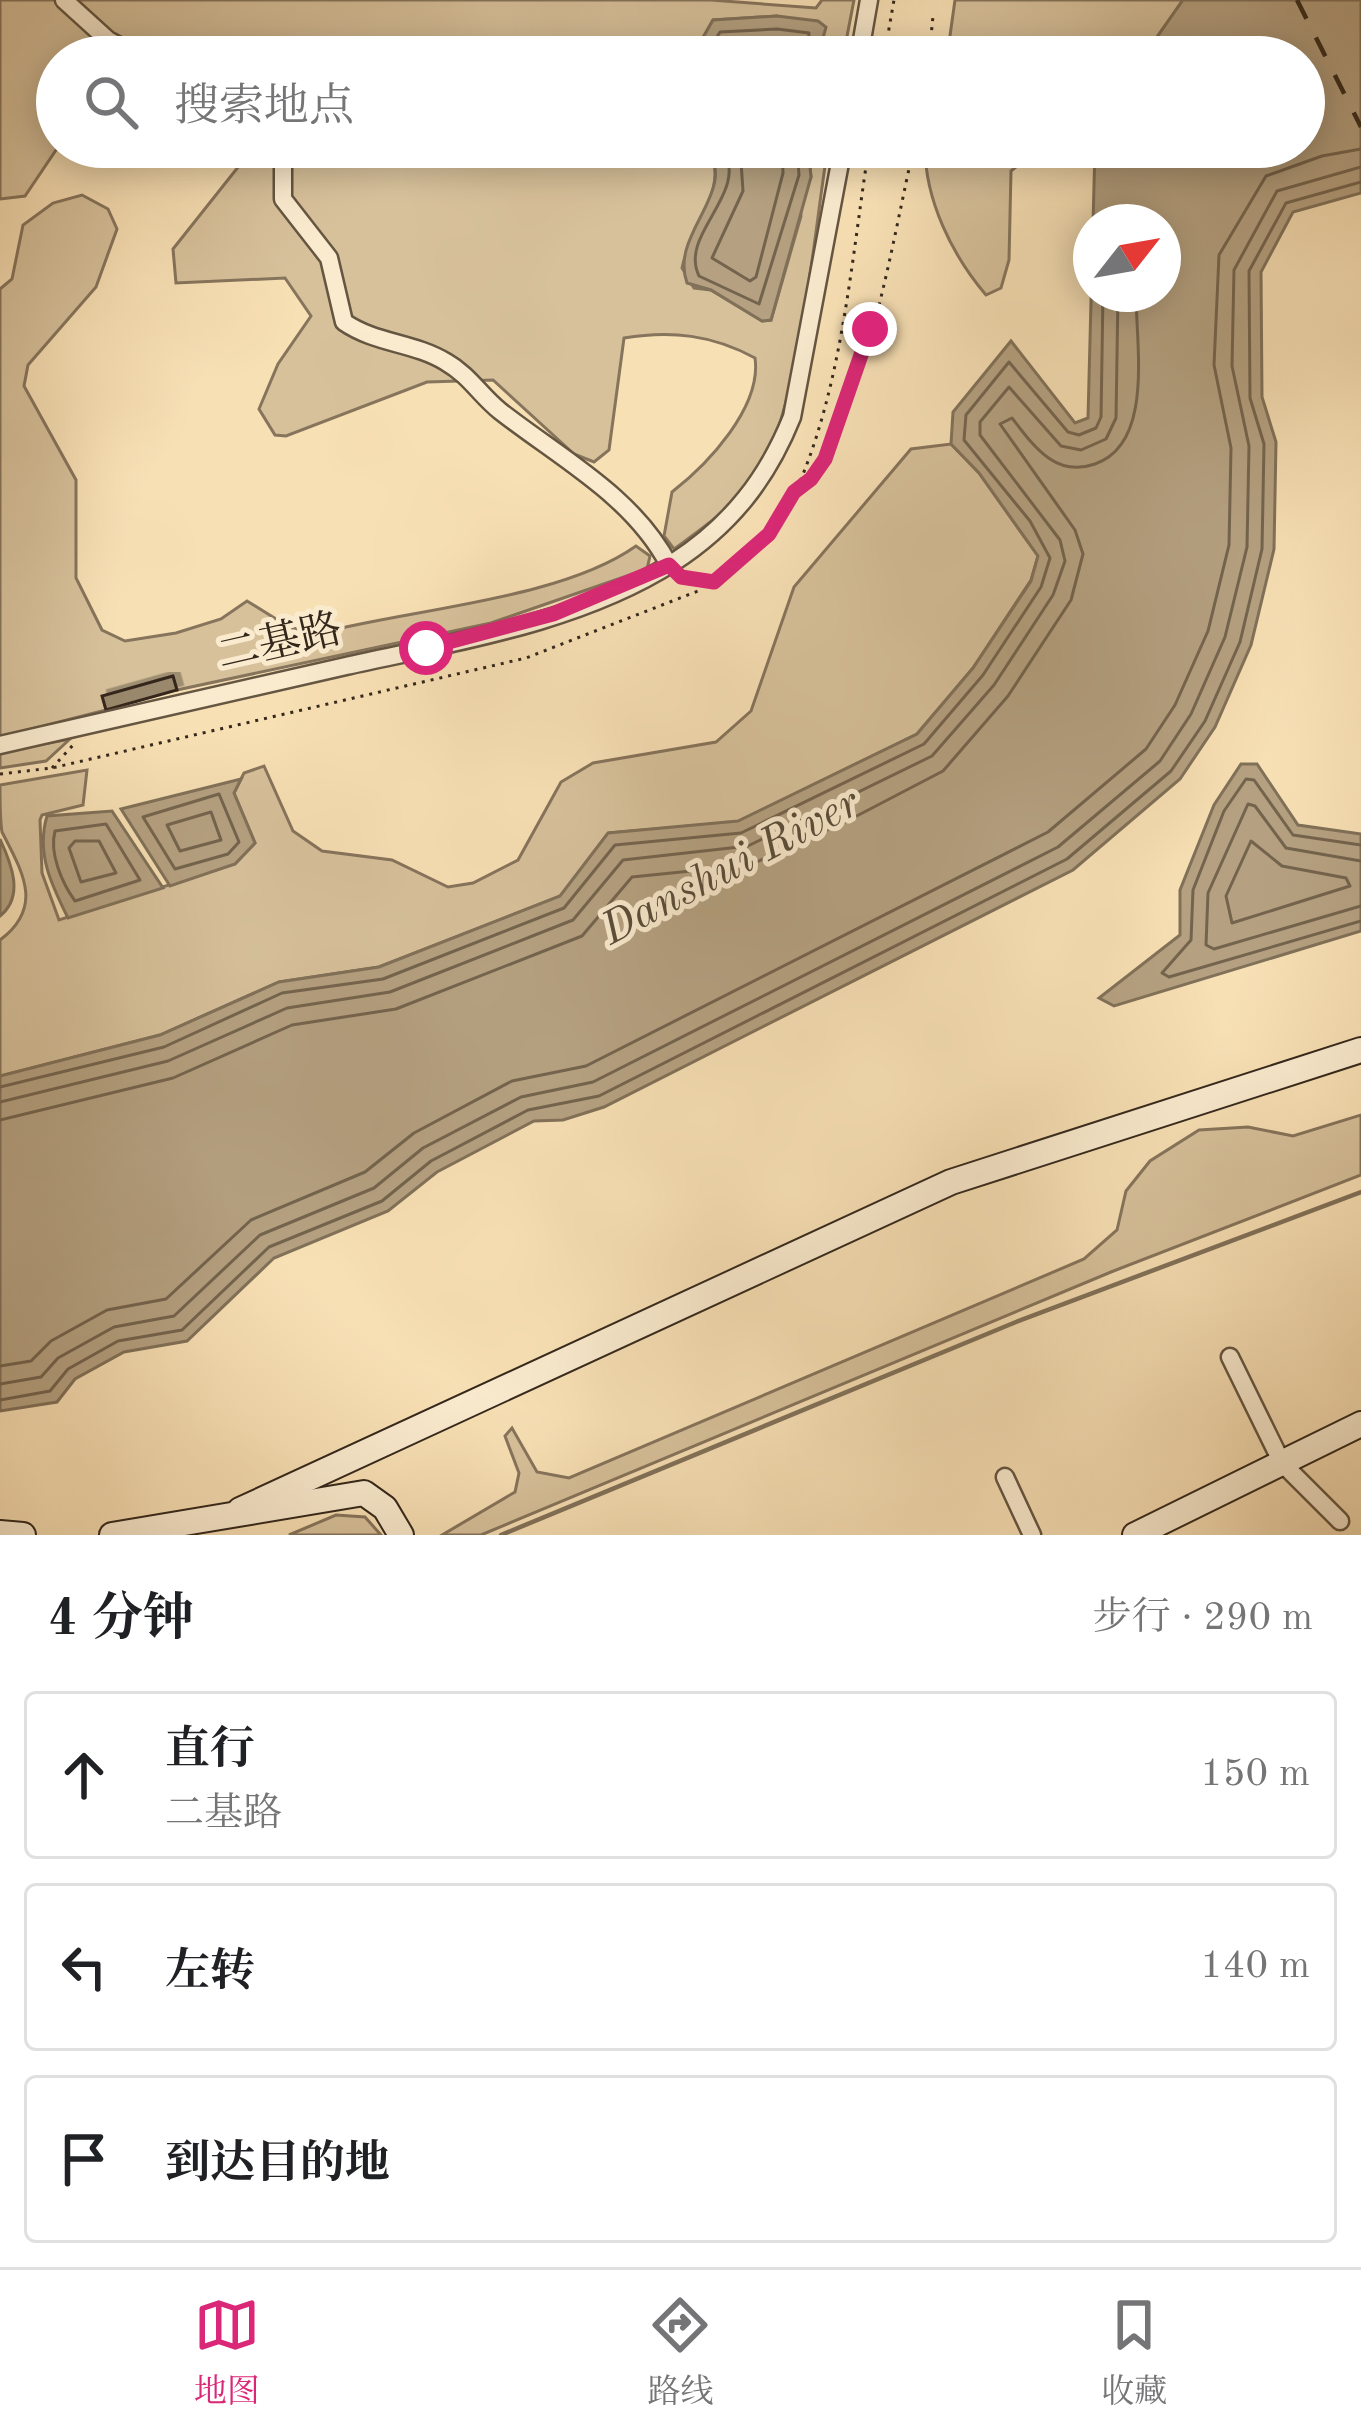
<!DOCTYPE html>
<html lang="zh">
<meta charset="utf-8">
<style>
:root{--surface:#fff;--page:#f2f2f2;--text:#202124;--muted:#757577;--line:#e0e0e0;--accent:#db2777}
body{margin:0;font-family:"Old Standard TT","Noto Serif SC",serif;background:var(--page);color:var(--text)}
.compass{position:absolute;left:1073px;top:204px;width:108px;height:108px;border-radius:50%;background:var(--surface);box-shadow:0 6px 30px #0003;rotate:59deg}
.stop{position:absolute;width:36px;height:36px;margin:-27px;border:9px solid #db2777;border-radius:50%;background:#fff}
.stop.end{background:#db2777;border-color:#fff;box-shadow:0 3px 12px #0008}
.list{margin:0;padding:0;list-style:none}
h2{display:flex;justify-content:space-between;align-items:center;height:156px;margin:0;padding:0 48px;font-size:51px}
h2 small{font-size:39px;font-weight:400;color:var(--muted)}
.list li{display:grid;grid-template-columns:78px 1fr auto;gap:36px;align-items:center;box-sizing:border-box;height:168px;margin:0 24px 24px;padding:0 24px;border:3px solid var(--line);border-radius:12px}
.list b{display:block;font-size:45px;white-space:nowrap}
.list p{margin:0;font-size:39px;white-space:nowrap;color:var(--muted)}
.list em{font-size:39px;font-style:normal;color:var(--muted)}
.icon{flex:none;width:66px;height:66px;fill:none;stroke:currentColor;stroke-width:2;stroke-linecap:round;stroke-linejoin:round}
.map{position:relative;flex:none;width:1361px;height:1535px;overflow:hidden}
.search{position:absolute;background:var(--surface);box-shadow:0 6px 30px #0003;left:36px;right:36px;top:36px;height:132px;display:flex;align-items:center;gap:30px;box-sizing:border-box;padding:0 42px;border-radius:66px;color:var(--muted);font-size:45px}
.sheet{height:732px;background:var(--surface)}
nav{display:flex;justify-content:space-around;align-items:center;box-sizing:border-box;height:168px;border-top:3px solid var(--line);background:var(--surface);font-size:33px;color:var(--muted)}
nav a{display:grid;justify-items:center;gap:6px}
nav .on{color:var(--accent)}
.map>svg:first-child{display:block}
</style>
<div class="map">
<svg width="1361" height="1535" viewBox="0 0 1361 1535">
<defs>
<filter id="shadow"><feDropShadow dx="5.5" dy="-5.5" stdDeviation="0" flood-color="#0004"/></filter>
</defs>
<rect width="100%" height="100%" fill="#f8e0b5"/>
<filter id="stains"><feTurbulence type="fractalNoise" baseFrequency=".00167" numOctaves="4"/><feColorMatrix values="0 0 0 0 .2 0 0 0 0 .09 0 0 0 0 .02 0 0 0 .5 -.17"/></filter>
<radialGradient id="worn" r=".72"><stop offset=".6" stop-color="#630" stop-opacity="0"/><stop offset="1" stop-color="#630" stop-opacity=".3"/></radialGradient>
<g fill="#d7c19b" stroke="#86745c" stroke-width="3">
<polygon points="0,0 711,0 816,8 822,0 854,0 843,57 818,57 824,37 777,16 713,20 692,57 180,57 164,47 152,57 57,57 58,147 25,196 0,199"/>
<polygon points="955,0 1183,0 1143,57 947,57"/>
<path d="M254,147h453c26,38 -18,81 -25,121l12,20 17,2 51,31 9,-1 30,-104 -1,-13 11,-26 -3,-30h20c-14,84 -27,250 -66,319 -21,36 -55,59 -88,83l-10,-13 8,-44c36,-28 90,-85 83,-134 -42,-23 -84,-28 -131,-20l-15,112 -15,12 -20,-8 -81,-74 -66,2 -141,54 -11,-1 -16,-26 19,-45 33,-48 -26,-38 -109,5 -3,-34z"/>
<path d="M925,147h165c-20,19 -34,15 -58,7l-21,17 -2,89 -8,28 -15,7c-34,-40 -61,-95 -61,-148z"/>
<path d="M82,195l26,14 9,20 -21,58 -68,78 -4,21 52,94v98l26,52 23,11 51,-8 45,-14 26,-18 42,26 27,7c93,-25 244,-34 320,-88l14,10 -3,13 -156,54 -314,67 -5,-14 -69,20 3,14 -106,27v-448l12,-10 11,-54 30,-22z"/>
<path d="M951,444l28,29 59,83 -7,24 -58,88 -56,66 -179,88 -129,11 -48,63 -182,71 -100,15 -119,53 -160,41v-136c44,-33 23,-67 2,-108 -2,-11 -2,-34 -2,-47l87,-15 -4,35 -41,10 -2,5 2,53 17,47 176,-56 20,-21 -21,-50 10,-20 20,-7 29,65 29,20 70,9 56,27 25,-4 45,-23 43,-78 32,-19 123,-21 35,-31 43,-124 117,-138z"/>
<polygon points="70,739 46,761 0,768 0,752"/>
<polygon points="1361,1115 1361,1175 1111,1272 481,1535 442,1535 515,1492 519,1473 505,1436 512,1428 537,1472 569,1478 1084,1259 1117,1230 1126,1191 1150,1161 1199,1130 1248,1127 1293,1136"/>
<polygon points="336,1515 365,1517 381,1535 289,1535"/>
</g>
<g fill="#b5a181" stroke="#817159" stroke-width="3" fill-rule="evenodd">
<path d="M1183,0h178v193l-68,19 -32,60 1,125 14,45 -2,107 -23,96 -36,82 -35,52 -107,91 -469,237 -41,13 -29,1 -97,51 -49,39 -114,47 -87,83 -63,11 -49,27 -18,23 -57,9v-335l160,-41 119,-53 100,-15 181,-71 48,-63 130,-12 179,-87 56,-66 58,-87 7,-25 -59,-83 -28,-29 2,-32 58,-71 64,82 13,-5 7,-271h209v-90h-161zM1091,222h72v72h-72z"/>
<polygon points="777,16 818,21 826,27 818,57 692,57 713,20"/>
<path d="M707,147h101l3,30 -40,143 -9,1 -51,-31 -24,-7c-18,-50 52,-90 20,-136z"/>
<polygon points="1241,764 1257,764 1298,825 1361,834 1361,931 1114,1006 1099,998 1180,935 1180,890 1214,805"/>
<polygon points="241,779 234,793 255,843 235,864 170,886 121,809"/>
<path d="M112,811l51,77 -95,30c-17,-34 -32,-65 -21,-102z"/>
<path d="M0,839c11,24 25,57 0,77z"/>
</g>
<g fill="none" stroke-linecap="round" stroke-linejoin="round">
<g stroke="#74644e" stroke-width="3">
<polyline points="705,57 720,32 777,29 809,33 807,57"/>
<path d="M722,147c30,46 -44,86 -23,129l60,28 40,-129 -2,-28"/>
<polyline points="740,147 743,191 712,258 750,281 756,277 783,173 782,147"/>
<polygon points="219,794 239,842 228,854 175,869 143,817"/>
<polygon points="211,812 221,840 180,851 167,825"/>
<path d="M106,824l34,56 -65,21c-13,-18 -26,-48 -20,-70z"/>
<polygon points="75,841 99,841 116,873 81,882 69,848"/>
<polygon points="1251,841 1282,866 1346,878 1350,886 1232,923 1226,896"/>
<polyline points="1361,845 1293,835 1254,780 1246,779 1224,811 1193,890 1191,940 1162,973 1169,977 1361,921"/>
<polyline points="1361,861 1286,848 1255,806 1248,804 1208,893 1206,945 1214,949 1361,906"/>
<polyline points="0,1087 164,1047 282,993 383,979 564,908 615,845 741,833 924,744 983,675 1041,587 1050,558 1030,521 964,440 966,415 1009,362 1068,432 1079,435 1096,428 1101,417 1103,294"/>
<polyline points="0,1102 168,1061 287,1008 390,992 573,920 623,860 748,846 932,756 994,685 1053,595 1065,561 1060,540 980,435 980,422 1009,387 1061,446 1081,450 1106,439 1116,418 1118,294"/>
<path d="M0,1120l173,-42 119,-53 104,-16 186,-73 50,-59 118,-12 99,-45 94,-49 65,-75 63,-96 12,-46 -8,-24 -75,-106 12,-6c21,27 43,60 83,46 59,-20 41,-119 41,-170"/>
<polyline points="0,1366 31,1361 51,1341 107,1310 166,1299 251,1220 365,1172 414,1133 512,1081 586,1066 1048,832 1146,749 1175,705 1208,631 1229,545 1231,448 1214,365 1219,255 1266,176 1322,156 1361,149"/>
<polyline points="0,1384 41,1377 58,1358 114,1327 174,1316 260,1235 374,1188 423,1148 521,1097 593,1082 1058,847 1160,761 1191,714 1225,637 1247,547 1249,446 1232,366 1234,270 1277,191 1361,167"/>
<polyline points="0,1400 50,1391 68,1369 118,1341 182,1330 269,1247 382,1201 431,1161 528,1110 599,1096 1067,859 1171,771 1205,721 1240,642 1262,549 1264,444 1250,398 1249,271 1286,203 1361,182"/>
</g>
<polyline stroke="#817159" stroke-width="4.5" points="501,1535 1016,1322 1361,1192"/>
</g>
<polygon fill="#9a886c" stroke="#34281c" stroke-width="3" filter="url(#shadow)" points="173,676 177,690 106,710 102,696"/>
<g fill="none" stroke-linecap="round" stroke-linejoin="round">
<defs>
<polyline id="lane" points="670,566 681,577 714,582"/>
<g id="street">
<polyline points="64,0 108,40 140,57"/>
<polyline points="859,57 869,0"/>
<path d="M283,147v52l46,59 15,64c32,22 69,20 102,40 23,13 35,34 54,49 60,47 133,85 169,154"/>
<path d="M0,745c115,-26 230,-53 346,-79 108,-24 233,-43 328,-104 57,-37 93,-83 118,-145l51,-270"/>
<polyline points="1230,1357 1282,1463 1340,1521"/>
<polyline points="1005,1477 1032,1535"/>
</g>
<g id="secondary">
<polyline points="240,1510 951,1182 1361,1050"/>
<polyline points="0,1533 23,1535"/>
<polyline points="112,1535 364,1493 385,1508 401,1535"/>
<polyline points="1135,1535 1361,1424"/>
</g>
</defs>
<use href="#lane" stroke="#655642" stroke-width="12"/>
<use href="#street" stroke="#655642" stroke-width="21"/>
<use href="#secondary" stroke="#34281c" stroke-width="28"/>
<g stroke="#34281c" stroke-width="3" stroke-dasharray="3 6" stroke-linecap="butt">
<polyline points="884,57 894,0"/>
<polyline points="929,57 933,16"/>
<path d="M795,491c67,-47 99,-262 119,-344"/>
<path d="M721,576c23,-18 52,-39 66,-66 55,-110 63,-243 82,-363"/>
<polyline points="52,768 74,744"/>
<polyline points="0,774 52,768 526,658 698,591"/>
</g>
<use href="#lane" stroke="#faebcf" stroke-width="8"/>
<use href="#street" stroke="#faebcf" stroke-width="16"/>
<use href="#secondary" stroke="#faebcf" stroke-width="24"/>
<polyline stroke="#34281c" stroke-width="4.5" stroke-dasharray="21 21" stroke-linecap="butt" points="1297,0 1361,127"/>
</g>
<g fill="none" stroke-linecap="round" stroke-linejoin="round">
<polyline stroke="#db2777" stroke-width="15" points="426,648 553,614 669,565 681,577 714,582 769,534 794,492 811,479 825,459 870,329"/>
</g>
<g text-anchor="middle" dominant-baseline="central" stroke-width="10" stroke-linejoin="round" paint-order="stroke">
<g font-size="42" fill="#34281c" stroke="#faebcf">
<text transform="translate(280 644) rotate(-13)">二基路</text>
</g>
<g font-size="45" font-style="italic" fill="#5b4c3a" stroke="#faebcf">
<text transform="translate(731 868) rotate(-28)">Danshui River</text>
</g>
</g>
<rect width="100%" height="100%" filter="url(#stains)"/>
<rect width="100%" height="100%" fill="url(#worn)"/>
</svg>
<svg class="compass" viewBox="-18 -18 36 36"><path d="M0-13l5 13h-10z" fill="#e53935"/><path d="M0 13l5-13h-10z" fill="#757577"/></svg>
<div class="stop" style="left:426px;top:648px"></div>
<div class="stop end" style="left:870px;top:329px"></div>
<div class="search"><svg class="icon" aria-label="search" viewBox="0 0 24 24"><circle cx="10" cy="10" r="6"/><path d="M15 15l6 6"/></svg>搜索地点</div>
</div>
<section class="sheet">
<h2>4 分钟<small>步行 · 290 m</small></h2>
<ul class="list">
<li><svg class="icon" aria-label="ahead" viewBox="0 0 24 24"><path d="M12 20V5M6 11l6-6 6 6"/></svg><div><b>直行</b><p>二基路</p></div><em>150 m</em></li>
<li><svg class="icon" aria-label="left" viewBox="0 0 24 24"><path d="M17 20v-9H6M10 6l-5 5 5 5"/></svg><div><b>左转</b></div><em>140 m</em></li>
<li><svg class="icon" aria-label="arrive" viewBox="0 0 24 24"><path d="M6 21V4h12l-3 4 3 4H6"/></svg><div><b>到达目的地</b></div></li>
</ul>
</section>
<nav>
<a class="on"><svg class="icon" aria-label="map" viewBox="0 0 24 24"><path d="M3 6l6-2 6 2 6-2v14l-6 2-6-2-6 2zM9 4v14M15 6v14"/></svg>地图</a>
<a><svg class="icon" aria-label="directions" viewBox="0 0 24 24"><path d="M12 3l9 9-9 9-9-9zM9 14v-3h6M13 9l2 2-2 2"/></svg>路线</a>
<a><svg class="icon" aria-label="saved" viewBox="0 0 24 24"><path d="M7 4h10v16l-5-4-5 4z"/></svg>收藏</a>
</nav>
